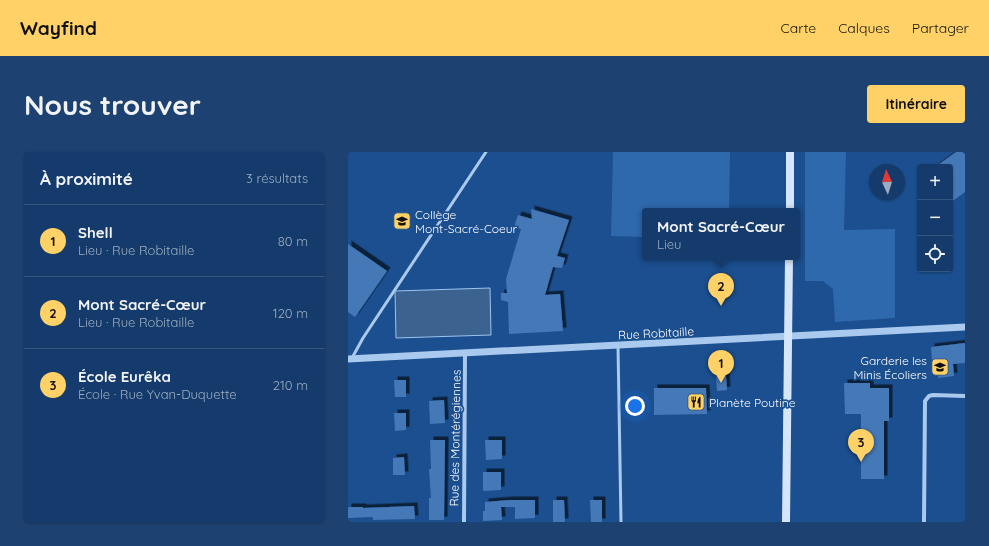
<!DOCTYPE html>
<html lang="fr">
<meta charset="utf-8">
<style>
:root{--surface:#143b6b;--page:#1d4271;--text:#f1f3f6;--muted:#9dadc1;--line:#33557e;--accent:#ffd166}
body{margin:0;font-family:Quicksand,sans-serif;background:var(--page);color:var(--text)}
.controls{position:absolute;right:12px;top:12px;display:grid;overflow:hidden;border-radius:4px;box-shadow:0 1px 3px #0004}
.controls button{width:36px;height:36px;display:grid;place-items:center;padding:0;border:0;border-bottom:1px solid var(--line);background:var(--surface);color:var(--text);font:20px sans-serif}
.compass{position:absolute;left:521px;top:12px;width:36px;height:36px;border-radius:50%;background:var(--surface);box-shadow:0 1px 3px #0004;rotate:356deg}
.you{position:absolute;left:287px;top:254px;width:14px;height:14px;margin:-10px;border:3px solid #fff;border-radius:50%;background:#1a73e8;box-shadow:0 0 0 6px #1a73e833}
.badge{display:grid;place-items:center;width:26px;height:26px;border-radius:50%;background:var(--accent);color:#111;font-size:13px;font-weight:700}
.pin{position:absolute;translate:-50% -33px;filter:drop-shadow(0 1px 2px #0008)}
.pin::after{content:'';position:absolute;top:21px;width:14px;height:12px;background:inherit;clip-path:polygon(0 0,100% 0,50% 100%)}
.popup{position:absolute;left:294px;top:56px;width:158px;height:52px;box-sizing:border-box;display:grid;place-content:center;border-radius:4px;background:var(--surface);filter:drop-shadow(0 1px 3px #0005);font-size:13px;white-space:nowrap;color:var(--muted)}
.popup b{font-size:15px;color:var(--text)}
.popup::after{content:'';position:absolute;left:50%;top:100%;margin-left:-8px;border:8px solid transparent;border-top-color:var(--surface)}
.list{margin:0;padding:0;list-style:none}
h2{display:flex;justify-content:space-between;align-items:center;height:52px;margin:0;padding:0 16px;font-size:17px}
h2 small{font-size:13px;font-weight:400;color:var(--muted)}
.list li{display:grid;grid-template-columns:26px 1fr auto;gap:12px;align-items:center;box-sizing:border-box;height:72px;padding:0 16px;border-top:1px solid var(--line)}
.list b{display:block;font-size:15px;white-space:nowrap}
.list p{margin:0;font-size:13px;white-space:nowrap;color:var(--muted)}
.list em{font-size:13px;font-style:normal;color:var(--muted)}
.icon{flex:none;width:22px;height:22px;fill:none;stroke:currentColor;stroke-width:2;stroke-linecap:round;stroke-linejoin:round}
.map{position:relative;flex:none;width:617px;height:370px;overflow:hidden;border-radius:4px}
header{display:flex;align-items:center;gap:24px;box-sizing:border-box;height:56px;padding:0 20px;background:var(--accent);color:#111}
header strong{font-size:19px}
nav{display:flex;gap:22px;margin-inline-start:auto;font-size:14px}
.intro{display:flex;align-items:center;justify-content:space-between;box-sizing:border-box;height:96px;padding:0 24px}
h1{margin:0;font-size:28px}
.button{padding:10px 18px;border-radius:4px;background:var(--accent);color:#111;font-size:14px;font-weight:700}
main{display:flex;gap:24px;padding:0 24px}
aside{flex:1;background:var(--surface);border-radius:4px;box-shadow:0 1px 3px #0004}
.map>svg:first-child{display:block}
</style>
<header>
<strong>Wayfind</strong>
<nav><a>Carte</a><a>Calques</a><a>Partager</a></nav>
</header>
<div class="intro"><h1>Nous trouver</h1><a class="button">Itinéraire</a></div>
<main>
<aside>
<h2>À proximité<small>3 résultats</small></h2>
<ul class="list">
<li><span class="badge">1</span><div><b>Shell</b><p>Lieu · Rue Robitaille</p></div><em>80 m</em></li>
<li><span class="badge">2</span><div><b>Mont Sacré-Cœur</b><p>Lieu · Rue Robitaille</p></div><em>120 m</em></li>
<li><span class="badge">3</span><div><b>École Eurêka</b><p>École · Rue Yvan-Duquette</p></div><em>210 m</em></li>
</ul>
</aside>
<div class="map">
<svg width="617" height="370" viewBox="0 0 617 370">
<defs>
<filter id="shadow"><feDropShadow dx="3.5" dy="-3.5" stdDeviation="0" flood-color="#0009"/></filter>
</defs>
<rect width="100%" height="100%" fill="#1b4f8f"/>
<g fill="#2e69ad">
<polygon points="265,0 382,0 381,59 297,59 297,85 263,84"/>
<polygon points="457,0 498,0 496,78 547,77 547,166 487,170 485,137 475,129 457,129"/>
</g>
<polygon fill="#3c6290" stroke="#9cc4f0" points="142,136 143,183 48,186 47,139"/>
<g fill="#4478b7" filter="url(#shadow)">
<polygon points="608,0 617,0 617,40 602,51 602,15 587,15"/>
<polygon points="183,57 221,68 209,104 217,106 214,116 205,115 197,143 212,142 215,179 161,182 160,150 153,148 153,141 159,141 158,127 173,77 166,75 170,63 184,67"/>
<polygon points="0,92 39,119 7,165 0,160"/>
<polygon points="617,191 617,211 605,212 606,224 590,226 589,209 584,209 583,195"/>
<polygon points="368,224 378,224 379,238 369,239"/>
<polygon points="46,228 58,228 58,245 47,245"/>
<polygon points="496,231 522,231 522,236 541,236 541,269 536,269 536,327 513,327 513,262 497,262"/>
<polygon points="306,236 358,236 359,262 306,263"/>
<polygon points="96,248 97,271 82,272 81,249"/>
<polygon points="46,261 58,261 58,278 47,279"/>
<polygon points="82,288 97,288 96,368 81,368 81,346 83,346 81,317 83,317"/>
<polygon points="137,288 154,288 154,307 138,308"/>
<polygon points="56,305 57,323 45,323 45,306"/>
<polygon points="135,320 153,320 153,338 135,339"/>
<polygon points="163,348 187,348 187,366 167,367 167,355 153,355 154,368 135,369 135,359 137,359 137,350"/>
<polygon points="205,348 216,348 217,370 205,370"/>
<polygon points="242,348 254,348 254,370 243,370"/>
<polygon points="66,354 67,367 25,368 25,365 0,366 0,355 15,355 15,356"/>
</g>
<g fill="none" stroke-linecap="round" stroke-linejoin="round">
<g stroke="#a9c9ee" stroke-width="3">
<polyline points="270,194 273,370"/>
<polyline points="4,206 15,186 138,0"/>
</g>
<g stroke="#a9c9ee" stroke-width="4">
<polyline points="116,370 117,202"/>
<polyline points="576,370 577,249 581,244 585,243 617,244"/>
</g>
<polyline stroke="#a9c9ee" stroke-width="7" points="0,207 617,175"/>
<g stroke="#d6e6fa" stroke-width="8">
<polyline points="442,59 442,0"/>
<polyline points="438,370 441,105"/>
</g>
</g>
<defs>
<symbol id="school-square" viewBox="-11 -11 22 22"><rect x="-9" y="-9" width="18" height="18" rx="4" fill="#ffd166" stroke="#1b4f8f"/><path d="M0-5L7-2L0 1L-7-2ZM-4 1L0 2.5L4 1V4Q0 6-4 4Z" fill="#111"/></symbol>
<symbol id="restaurant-square" viewBox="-11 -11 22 22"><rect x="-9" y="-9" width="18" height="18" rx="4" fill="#ffd166" stroke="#1b4f8f"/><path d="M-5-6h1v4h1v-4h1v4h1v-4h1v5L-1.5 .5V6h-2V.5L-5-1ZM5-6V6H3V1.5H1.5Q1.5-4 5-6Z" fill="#111"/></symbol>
</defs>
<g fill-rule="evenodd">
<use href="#school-square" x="44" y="59" width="20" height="20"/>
<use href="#school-square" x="582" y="205" width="20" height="20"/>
<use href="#restaurant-square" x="338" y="240" width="20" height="20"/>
</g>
<g text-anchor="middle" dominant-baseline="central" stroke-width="3.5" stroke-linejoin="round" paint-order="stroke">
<g font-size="12" fill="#fff" stroke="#1b4f8f" text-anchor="start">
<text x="67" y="62">Collège<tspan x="67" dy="14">Mont-Sacré-Coeur</tspan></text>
<text x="579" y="208" text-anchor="end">Garderie les<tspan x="579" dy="14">Minis Écoliers</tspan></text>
<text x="361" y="250">Planète Poutine</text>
</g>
<g font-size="12" fill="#fff" stroke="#1b4f8f">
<text transform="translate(308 181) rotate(-3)">Rue Robitaille</text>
<text transform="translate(107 286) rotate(-89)">Rue des Montérégiennes</text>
</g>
</g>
</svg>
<div class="controls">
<button>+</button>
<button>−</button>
<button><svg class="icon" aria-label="locate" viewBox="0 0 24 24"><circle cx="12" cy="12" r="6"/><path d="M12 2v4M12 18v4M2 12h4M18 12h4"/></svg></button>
</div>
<svg class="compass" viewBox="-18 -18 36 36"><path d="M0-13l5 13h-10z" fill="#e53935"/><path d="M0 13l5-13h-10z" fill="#9dadc1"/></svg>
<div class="you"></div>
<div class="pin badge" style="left:373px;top:231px">1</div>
<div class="pin badge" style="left:373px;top:154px">2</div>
<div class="popup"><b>Mont Sacré-Cœur</b>Lieu</div>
<div class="pin badge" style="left:513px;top:310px">3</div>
</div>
</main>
